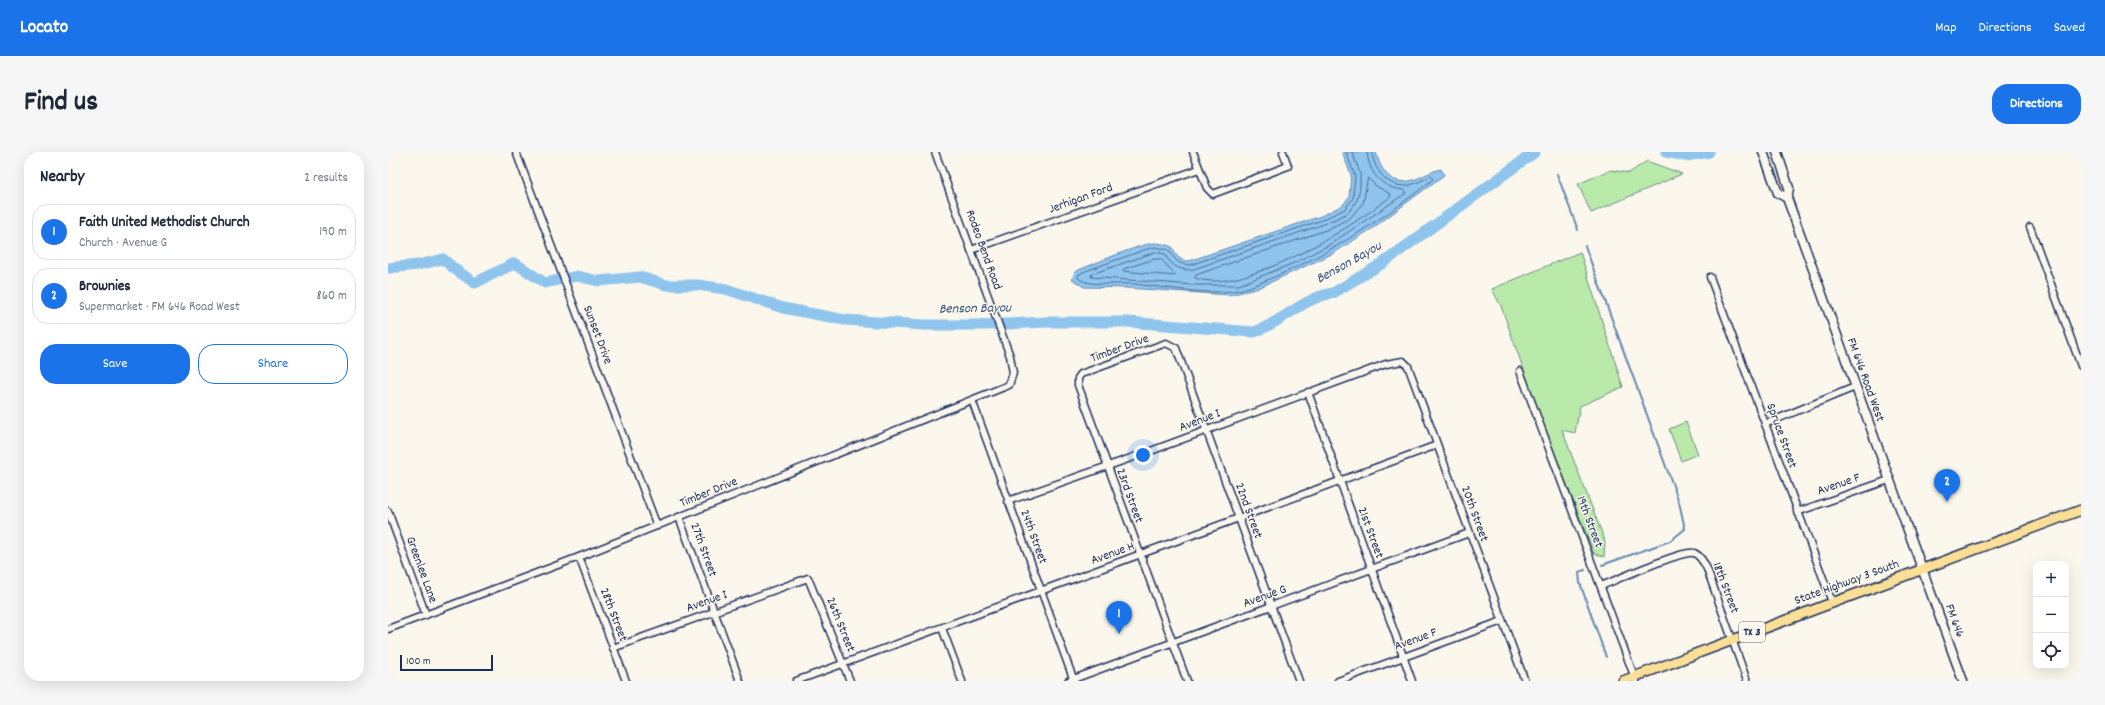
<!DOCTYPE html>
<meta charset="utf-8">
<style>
:root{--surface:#fff;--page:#f6f6f7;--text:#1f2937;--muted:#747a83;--line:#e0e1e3;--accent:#1a73e8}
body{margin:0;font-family:Dekko,sans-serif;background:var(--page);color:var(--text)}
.controls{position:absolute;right:12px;bottom:12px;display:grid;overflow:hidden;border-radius:8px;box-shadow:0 4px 16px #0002}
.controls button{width:36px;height:36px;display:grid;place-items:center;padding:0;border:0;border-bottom:1px solid var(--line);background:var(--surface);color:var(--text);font:20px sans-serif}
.scale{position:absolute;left:12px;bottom:10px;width:93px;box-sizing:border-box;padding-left:4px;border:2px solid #1b2f5e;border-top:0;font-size:11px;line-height:14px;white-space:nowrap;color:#1b2f5e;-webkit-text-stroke:3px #fbf7ec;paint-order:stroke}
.you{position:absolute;left:755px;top:303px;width:14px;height:14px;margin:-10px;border:3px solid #fff;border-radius:50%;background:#1a73e8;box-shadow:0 0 0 6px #1a73e833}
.badge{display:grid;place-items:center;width:26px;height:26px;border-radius:50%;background:var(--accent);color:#fff;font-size:13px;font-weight:700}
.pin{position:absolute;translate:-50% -33px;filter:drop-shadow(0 1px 2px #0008)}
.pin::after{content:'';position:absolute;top:21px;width:14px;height:12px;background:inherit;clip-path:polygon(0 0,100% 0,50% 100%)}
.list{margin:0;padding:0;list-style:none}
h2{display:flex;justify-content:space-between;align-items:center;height:52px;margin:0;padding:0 16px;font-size:17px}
h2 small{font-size:13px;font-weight:400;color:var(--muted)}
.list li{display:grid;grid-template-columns:26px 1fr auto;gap:12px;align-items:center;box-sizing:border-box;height:56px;margin:0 8px 8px;padding:0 8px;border:1px solid var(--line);border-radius:16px}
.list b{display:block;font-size:15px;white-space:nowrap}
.list p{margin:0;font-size:13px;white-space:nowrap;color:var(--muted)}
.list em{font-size:13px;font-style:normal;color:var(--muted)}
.actions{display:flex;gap:8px;padding:12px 16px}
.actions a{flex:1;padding:9px 0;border:1px solid var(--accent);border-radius:16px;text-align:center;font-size:14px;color:var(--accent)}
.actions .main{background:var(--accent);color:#fff}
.icon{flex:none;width:22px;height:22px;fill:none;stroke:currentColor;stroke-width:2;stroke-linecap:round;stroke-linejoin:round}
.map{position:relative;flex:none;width:1693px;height:529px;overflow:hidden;border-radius:16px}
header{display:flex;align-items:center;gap:24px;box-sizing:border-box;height:56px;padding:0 20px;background:var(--accent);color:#fff}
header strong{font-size:19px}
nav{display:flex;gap:22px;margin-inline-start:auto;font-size:14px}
.intro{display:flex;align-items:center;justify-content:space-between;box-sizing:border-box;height:96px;padding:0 24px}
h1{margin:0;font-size:28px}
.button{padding:10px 18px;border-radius:16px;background:var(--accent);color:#fff;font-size:14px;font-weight:700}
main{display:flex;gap:24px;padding:0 24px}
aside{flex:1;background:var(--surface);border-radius:16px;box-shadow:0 4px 16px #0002}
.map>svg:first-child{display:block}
</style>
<header>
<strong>Locato</strong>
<nav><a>Map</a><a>Directions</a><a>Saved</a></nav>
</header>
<div class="intro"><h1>Find us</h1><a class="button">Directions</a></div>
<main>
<aside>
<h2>Nearby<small>2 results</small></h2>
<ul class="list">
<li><span class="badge">1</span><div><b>Faith United Methodist Church</b><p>Church · Avenue G</p></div><em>190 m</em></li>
<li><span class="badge">2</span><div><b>Brownies</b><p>Supermarket · FM 646 Road West</p></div><em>860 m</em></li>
</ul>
<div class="actions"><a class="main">Save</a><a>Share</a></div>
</aside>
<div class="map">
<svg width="1693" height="529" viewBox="0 0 1693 529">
<rect width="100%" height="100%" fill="#fbf7ec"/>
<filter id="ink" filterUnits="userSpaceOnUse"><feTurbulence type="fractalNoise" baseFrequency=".025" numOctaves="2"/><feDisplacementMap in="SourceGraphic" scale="8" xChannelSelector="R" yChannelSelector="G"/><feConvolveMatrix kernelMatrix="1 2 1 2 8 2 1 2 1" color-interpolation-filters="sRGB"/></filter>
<g filter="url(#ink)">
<g fill="#b9eaaa" stroke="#6a8c84">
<polygon points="1259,9 1294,22 1203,61 1190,32 1223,18 1241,21"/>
<polygon points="1192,100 1235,235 1192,254 1187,281 1174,278 1217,389 1216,405 1206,402 1152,264 1113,154 1104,137"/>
<polygon points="1298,270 1310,302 1293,309 1281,277"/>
</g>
<path fill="#8fc4ec" stroke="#6188b3" d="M954,0h34c4,16 13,33 33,29 11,-2 21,-10 32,-12l3,6 -71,53 -39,25 -78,36 -27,6 -102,-7 -43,-1 -12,-8 3,-7 6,-3c18,-7 56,-24 73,-26 7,0 13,2 18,4 4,9 8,14 17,14l132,-45 22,-11 6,-8 2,-22z"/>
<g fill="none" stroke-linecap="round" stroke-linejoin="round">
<g stroke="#496b97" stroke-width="1">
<path d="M958,0l9,24 -2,22 -8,11 -23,11 -132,45c-11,0 -16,-6 -21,-15l-14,-3 -11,3 -61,22 -5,3v3c10,9 41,5 56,6 30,3 76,12 105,6 14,-3 27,-10 40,-15 53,-23 110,-59 154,-96l-2,-3c-6,3 -14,7 -21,9 -21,5 -36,-14 -38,-33"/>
<path d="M964,0l8,21v15l-3,12 -9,13 -24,11 -133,46c-13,0 -21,-5 -26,-16l-10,-2 -63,22 -1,3 102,8h46l55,-22 35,-18 77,-52 -1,-3c-22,-1 -36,-16 -38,-38"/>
<path d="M980,26l8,8 14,8 1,2c-38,31 -148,100 -196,82l1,-3 130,-45 24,-12 13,-15z"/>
<polygon points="767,107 773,107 787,122 787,124 735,119 736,117"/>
</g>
<g stroke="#6188b3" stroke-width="2">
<polyline points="1148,0 1149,1"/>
<polyline points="1169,22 1190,78"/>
<polyline points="1197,94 1291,350 1297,377 1282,389 1214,413"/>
<polyline points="1197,418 1191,420 1192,431 1218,505"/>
</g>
<g stroke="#8fc4ec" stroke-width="11">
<polyline points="1278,0 1298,4 1321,0"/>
<path d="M0,116l30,-3 25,-6 13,11 19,13 40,-20 30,20 32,-7 21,5 42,-4 26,8h31l29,4 57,19 62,12 79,5h60l63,-3h81l126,10c29,-10 48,-34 79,-39l50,-30 152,-111"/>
</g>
<defs>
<g id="street">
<polyline points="128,0 269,374"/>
<polyline points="805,0 819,36 825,42 900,14 895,0"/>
<polyline points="1642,75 1693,214"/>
<polyline points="583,98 811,17"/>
<polyline points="1322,125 1444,450"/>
<polyline points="1132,219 1248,529"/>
<polyline points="920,240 1024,529"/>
<polyline points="584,248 686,529"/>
<polyline points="1377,272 1467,235"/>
<polyline points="620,349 760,300 998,212 1015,209 1020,214 1137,529"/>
<polyline points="0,359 38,463"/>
<polyline points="1409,360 1501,328"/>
<polyline points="291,365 352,529"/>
<polyline points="191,405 238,529"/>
<path d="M1213,434c15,-6 81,-36 93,-33 7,3 10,10 13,16l40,112"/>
<polyline points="554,476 574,529"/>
<polyline points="0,477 191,405 621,233 625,221 622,204 547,0"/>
<polyline points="225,496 420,426 462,529"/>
<polyline points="408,529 1049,293"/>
<polyline points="680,529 1081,381"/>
<polyline points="799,529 690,233 690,226 693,222 778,191 788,196 911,529"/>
<polyline points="950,529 1114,469"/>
</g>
<g id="secondary">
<polyline points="1375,0 1390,41 1399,46"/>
<polyline points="1389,0 1401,36 1399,46 1575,529"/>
</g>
<polyline id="primary" points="1235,529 1693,358"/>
</defs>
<use href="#street" stroke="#1b2f5e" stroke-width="9"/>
<use href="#secondary" stroke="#1b2f5e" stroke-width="11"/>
<use href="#primary" stroke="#1b2f5e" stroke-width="12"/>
<use href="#street" stroke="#fbf7ec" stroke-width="6"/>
<use href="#secondary" stroke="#fbf7ec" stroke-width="8"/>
<use href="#primary" stroke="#fbdf96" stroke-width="9"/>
</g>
</g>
<g text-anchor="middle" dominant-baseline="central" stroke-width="3" stroke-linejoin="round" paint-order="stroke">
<rect fill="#fbf7ec" stroke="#5e6b89" stroke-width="1" x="1351" y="470" width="26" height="20" rx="3"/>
<g font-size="12" font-weight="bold" fill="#1b2f5e">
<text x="1364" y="480">TX 3</text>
</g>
<g font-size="13" fill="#1b2f5e" stroke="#fbf7ec">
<text transform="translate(693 47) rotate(-20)">Jerhigan Ford</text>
<text transform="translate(595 98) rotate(70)">Rodeo Bend Road</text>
<text transform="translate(209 183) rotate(69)">Sunset Drive</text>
<text transform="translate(732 197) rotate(-20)">Timber Drive</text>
<text transform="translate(1477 228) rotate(70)">FM 646 Road West</text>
<text transform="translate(812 269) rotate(-21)">Avenue I</text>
<text transform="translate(1393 284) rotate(70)">Spruce Street</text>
<text transform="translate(1451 333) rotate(-19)">Avenue F</text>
<text transform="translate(321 341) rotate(-22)">Timber Drive</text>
<text transform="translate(741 344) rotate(70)">23rd Street</text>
<text transform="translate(860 359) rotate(70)">22nd Street</text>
<text transform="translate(1086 362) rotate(70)">20th Street</text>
<text transform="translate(1201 370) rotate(69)">19th Street</text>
<text transform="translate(982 381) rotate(70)">21st Street</text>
<text transform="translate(645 385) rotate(70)">24th Street</text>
<text transform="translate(315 398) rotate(70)">27th Street</text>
<text transform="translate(725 402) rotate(-20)">Avenue H</text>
<text transform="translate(33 418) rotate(70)">Greenlee Lane</text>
<text transform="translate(1459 431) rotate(-20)">State Highway 3 South</text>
<text transform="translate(1337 436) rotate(69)">18th Street</text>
<text transform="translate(877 445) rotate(-20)">Avenue G</text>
<text transform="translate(319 450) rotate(-20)">Avenue I</text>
<text transform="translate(225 463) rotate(69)">28th Street</text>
<text transform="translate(1566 469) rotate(70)">FM 646</text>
<text transform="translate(452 473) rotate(68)">26th Street</text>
<text transform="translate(1028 488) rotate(-20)">Avenue F</text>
</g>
<g font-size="14" font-style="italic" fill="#385482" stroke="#fbf7ec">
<text transform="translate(961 111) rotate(-29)">Benson Bayou</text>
<text transform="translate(587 157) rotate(-1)">Benson Bayou</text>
</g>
</g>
</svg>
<div class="controls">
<button>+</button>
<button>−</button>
<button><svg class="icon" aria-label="locate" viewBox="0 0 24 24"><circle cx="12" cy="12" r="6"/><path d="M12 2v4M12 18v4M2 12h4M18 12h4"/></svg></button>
</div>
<div class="scale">100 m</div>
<div class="you"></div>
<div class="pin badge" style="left:731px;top:482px">1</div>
<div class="pin badge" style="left:1559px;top:350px">2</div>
</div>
</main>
